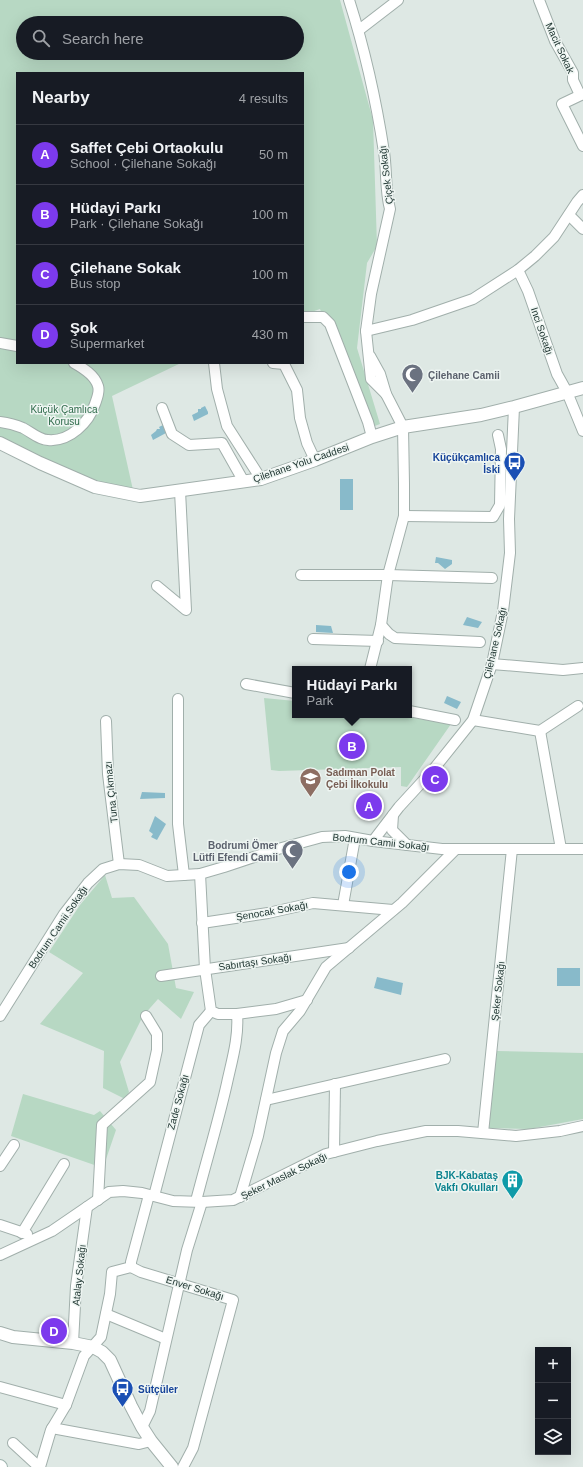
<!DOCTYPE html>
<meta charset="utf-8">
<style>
:root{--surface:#171b24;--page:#20242c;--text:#f1f3f6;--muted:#9ea1a6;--line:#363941;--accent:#7c3aed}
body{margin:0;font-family:Arial,sans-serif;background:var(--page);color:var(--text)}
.controls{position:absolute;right:12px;bottom:12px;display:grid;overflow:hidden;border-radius:0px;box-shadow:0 4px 16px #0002}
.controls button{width:36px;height:36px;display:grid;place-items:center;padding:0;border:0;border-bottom:1px solid var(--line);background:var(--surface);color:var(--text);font:20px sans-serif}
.you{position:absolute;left:349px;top:872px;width:14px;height:14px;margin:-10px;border:3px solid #fff;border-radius:50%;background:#1a73e8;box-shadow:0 0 0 6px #1a73e833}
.badge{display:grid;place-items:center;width:26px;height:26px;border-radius:50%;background:var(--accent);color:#fff;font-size:13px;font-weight:700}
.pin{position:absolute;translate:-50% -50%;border:2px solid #fff;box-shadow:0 1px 4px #0006}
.popup{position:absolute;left:292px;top:666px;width:120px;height:52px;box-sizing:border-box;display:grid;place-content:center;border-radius:0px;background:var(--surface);filter:drop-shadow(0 1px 3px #0005);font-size:13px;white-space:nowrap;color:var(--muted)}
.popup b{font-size:15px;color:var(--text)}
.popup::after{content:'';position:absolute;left:50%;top:100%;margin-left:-8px;border:8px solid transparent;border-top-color:var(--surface)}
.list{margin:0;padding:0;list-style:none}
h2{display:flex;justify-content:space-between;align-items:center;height:52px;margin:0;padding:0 16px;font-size:17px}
h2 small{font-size:13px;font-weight:400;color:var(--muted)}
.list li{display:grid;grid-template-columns:26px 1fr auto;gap:12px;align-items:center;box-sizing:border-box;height:60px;padding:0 16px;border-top:1px solid var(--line)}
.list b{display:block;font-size:15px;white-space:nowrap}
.list p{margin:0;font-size:13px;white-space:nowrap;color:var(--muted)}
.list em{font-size:13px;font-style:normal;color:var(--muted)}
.icon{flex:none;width:22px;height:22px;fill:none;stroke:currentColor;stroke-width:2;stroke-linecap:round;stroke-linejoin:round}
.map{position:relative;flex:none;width:583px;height:1467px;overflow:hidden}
.search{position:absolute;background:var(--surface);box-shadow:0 4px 16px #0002;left:16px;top:16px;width:288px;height:44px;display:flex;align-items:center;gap:10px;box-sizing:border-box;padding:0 14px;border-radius:22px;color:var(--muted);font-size:15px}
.panel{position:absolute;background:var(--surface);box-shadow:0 4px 16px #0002;left:16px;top:72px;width:288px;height:292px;border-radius:0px}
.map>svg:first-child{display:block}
</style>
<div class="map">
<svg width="583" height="1467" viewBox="0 0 583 1467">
<rect width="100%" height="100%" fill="#dee8e4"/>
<g fill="#b7d8c3" fill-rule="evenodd">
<path d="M0,0h340l33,120 4,126 -10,17 -10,85 23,76 -13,5 -47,-120 -17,6v-242h-286v290h164l-69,33 21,94 -65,-16 -68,-35zM23,23h274v30h-274z"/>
<polygon points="264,698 295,701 295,715 394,715 451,724 407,787 401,786 401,767 279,771 271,770"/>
<polygon points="105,875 112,898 134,897 168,944 176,988 194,992 181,1019 158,999 143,1016 120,1062 129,1092 125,1099 103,1088 104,1051 40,1024 83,973 49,952 80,905"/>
<polygon points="497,1051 583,1053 583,1119 529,1129 488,1128"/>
<polygon points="23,1094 94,1115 100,1111 116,1130 103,1168 11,1136"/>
</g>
<g fill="#88baca">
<polygon points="205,406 208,412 208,414 194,421 192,415 198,412 198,409 201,409 201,408"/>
<polygon points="163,425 166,431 166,433 153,440 151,435 156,431 157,429 160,429 159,427"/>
<rect x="340" y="479" width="13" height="31"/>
<polygon points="436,557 452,560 452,564 445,569 438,563 435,563"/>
<polygon points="467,617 482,622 478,628 463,625"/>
<polygon points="316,625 331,626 333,633 316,632"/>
<polygon points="447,696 461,702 457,709 444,703"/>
<polygon points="142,792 165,793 165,798 140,799"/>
<polygon points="155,816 166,824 157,840 151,837 153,834 149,831"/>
<rect x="557" y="968" width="23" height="18"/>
<polygon points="377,977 403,983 401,995 374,988"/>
</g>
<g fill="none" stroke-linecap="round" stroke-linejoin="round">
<defs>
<g id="minor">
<path d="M349,0c16,50 27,100 35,152 3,19 1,39 6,57l-19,85 -5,37 5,48 15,15"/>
<polyline points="539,0 555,41 573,73 573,80 580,95"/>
<polyline points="359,30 398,0"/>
<polyline points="583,94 562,104 583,146"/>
<polyline points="569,215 583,229"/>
<polyline points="518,270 528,291 557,374 567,392 583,431"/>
<polyline points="303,317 323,317 330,324 368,422 372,437"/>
<polyline points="366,331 412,320 473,299 518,270 535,256 554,237 577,202 583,195"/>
<polyline points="0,343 17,346"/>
<polyline points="214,363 217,389 227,426 261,479"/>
<polyline points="273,363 284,364 297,390 300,418 307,443 315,460"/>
<polyline points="162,408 172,434 189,445 222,443 244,482"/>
<path d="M0,422c8,1 16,3 23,6 8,4 16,12 25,12 22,2 41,-18 47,-36 2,-6 5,-12 3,-18 -3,-11 -15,-18 -24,-23"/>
<polyline points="404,516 493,517 500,505 501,449 498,435"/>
<polyline points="301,575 388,575 492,578"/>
<polyline points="157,586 186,610 180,491"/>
<polyline points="381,625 389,634 395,638 480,642"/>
<polyline points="313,639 378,641"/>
<polyline points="492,664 563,670 583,668"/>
<polyline points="370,669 381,625 388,575 404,516 404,484 403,427 386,394 380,374 370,356"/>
<polyline points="246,684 295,693"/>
<polyline points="178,699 178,824 184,875"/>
<polyline points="409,711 455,720"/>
<polyline points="473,720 540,731 578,706"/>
<polyline points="106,721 108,774 119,864"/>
<polyline points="540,731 561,849"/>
<polyline points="393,815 392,830 407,845"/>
<polyline points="373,841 399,807 433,770 473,720 492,664 503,611 510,553 509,519 514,407"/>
<polyline points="343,905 355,838"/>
<polyline points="202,923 268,913 313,903 393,910"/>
<polyline points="161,976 349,948"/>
<polyline points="237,1014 276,1009 307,1000"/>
<polyline points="0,1016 64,914 88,883 103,869 119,864 139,865 167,876 200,874 224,867 278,849 322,837 345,836 373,841 442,849 583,849"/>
<polyline points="266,1100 445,1059"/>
<polyline points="483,1133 512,849"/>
<polyline points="334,1152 335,1084"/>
<polyline points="0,1166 14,1145"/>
<polyline points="149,1195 131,1262 131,1267 141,1272 233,1300 193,1448 183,1467"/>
<polyline points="154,1196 199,1025 211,1011"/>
<polyline points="240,1197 258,1136 276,1053 283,1031 300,1011 326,967 402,903 456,849"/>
<polyline points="98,1200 102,1125 150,1082 157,1050 157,1034 146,1016"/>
<path d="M196,1201c10,-39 22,-78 31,-118 5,-23 12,-46 10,-69h-19l-7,-3 -6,-42 -5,-95"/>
<polyline points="0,1225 27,1234"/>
<polyline points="22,1233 64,1164"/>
<polyline points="0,1255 52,1231 109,1192 123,1191 142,1193 173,1201 202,1202 233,1200 326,1154 377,1141 426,1131 458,1131 516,1136 560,1131 583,1126"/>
<polyline points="106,1314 166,1339"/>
<polyline points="73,1343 76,1286 87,1207"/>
<polyline points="0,1387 66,1405"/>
<polyline points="142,1427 150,1411 187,1250 202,1202"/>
<polyline points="52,1428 139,1444 151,1441"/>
<polyline points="13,1443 39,1467"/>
<polyline points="40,1467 51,1430 66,1405 84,1356 101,1337 110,1294 112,1272 131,1267"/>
</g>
<g id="tertiary">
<polyline points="0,443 40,463 95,487 140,496 261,479 315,460 372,437 403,427 481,415 514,407 583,388"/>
<polyline points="0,1333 13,1337 73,1343 93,1347 102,1352 110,1360 131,1406 142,1427 151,1441 172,1467"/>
</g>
<polyline id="secondary" points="0,1466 1,1467"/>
</defs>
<use href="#minor" stroke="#a1afab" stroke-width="12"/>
<use href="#tertiary" stroke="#a1afab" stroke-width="14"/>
<use href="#secondary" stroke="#9eb3ad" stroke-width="14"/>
<use href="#minor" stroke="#fff" stroke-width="10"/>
<use href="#tertiary" stroke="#fff" stroke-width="12"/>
<use href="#secondary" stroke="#fff" stroke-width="12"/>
</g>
<defs>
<symbol id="mosque-pin" viewBox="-11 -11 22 30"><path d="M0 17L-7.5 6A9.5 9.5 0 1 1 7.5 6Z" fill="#6b7280" stroke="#eef5f2"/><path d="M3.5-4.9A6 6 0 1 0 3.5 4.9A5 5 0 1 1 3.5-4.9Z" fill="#fff"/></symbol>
<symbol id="bus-pin" viewBox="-11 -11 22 30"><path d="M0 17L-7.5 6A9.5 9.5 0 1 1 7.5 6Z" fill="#1a4fb4" stroke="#eef5f2"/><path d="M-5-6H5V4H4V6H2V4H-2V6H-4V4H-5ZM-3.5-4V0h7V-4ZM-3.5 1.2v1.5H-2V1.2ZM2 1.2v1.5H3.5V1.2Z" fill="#fff"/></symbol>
<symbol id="school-pin" viewBox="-11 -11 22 30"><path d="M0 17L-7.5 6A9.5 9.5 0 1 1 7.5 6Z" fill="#8d6e63" stroke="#eef5f2"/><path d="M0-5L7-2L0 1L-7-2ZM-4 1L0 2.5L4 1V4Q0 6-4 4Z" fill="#fff"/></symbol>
<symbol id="building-pin" viewBox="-11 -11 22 30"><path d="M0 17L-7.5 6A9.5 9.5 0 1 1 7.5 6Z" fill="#0f9aa8" stroke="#eef5f2"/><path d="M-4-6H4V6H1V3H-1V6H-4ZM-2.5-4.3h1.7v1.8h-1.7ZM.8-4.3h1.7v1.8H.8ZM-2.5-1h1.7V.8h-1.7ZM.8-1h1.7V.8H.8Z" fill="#fff"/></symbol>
</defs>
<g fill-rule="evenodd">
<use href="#mosque-pin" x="400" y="362" width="25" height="34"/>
<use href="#bus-pin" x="502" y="450" width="25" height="34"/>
<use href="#school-pin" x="298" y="766" width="25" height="34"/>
<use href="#mosque-pin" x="280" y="838" width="25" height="34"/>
<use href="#building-pin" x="500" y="1168" width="25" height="34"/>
<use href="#bus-pin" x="110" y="1376" width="25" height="34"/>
</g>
<g text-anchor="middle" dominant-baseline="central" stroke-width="3" stroke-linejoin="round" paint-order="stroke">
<g font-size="10" fill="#203632" stroke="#eef5f2">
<text transform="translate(560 48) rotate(65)">Macit Sokak</text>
<text transform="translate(386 175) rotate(-97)">Çiçek Sokağı</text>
<text transform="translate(542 331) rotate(71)">Inci Sokağı</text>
<text transform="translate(301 463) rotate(-19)">Çilehane Yolu Caddesi</text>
<text transform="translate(495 643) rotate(-77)">Çilehane Sokağı</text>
<text transform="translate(111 792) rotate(-96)">Tuna Çıkmazı</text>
<text transform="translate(381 842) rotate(6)">Bodrum Camii Sokağı</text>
<text transform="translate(272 911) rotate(-10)">Şenocak Sokağı</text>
<text transform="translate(58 927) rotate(-56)">Bodrum Camii Sokağı</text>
<text transform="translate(255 962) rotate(-8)">Sabırtaşı Sokağı</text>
<text transform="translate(498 991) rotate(-84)">Şeker Sokağı</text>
<text transform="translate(178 1102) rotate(-75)">Zade Sokağı</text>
<text transform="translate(284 1176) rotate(-26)">Şeker Maslak Sokağı</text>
<text transform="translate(79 1275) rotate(-84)">Atalay Sokağı</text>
<text transform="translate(195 1288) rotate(17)">Enver Sokağı</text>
</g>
<g font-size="10" font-weight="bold" fill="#5b616d" stroke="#eef5f2" text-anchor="start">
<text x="428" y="375">Çilehane Camii</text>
<text x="278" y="845" text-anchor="end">Bodrumi Ömer<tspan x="278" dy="12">Lütfi Efendi Camii</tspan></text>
</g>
<g font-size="10" fill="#2e6a4a" stroke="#eef5f2">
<text x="64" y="409">Küçük Çamlıca<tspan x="64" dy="12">Korusu</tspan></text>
</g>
<g font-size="10" font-weight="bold" fill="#164399" stroke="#eef5f2" text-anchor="end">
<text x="500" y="457">Küçükçamlıca<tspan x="500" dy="12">İski</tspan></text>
<text x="138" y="1389" text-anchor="start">Sütçüler</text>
</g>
<g font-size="10" font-weight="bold" fill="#785e54" stroke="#eef5f2" text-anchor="start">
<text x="326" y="772">Sadıman Polat<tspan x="326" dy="12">Çebi İlkokulu</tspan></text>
</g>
<g font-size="10" font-weight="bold" fill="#0d838f" stroke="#eef5f2" text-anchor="end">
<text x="498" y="1175">BJK-Kabataş<tspan x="498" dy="12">Vakfı Okulları</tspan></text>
</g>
</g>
</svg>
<div class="controls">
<button>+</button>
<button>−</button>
<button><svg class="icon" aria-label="layers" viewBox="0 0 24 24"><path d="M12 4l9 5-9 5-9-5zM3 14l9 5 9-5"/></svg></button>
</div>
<div class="you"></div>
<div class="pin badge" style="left:369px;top:806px">A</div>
<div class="pin badge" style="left:352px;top:746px">B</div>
<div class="popup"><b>Hüdayi Parkı</b>Park</div>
<div class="pin badge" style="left:435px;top:779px">C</div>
<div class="pin badge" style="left:54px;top:1331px">D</div>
<div class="search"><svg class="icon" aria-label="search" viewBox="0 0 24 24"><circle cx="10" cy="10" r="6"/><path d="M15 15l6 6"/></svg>Search here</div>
<section class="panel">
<h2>Nearby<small>4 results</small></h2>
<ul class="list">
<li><span class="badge">A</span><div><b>Saffet Çebi Ortaokulu</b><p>School · Çilehane Sokağı</p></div><em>50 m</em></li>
<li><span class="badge">B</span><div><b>Hüdayi Parkı</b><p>Park · Çilehane Sokağı</p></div><em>100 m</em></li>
<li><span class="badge">C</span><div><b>Çilehane Sokak</b><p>Bus stop</p></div><em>100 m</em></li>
<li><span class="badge">D</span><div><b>Şok</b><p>Supermarket</p></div><em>430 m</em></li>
</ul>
</section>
</div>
